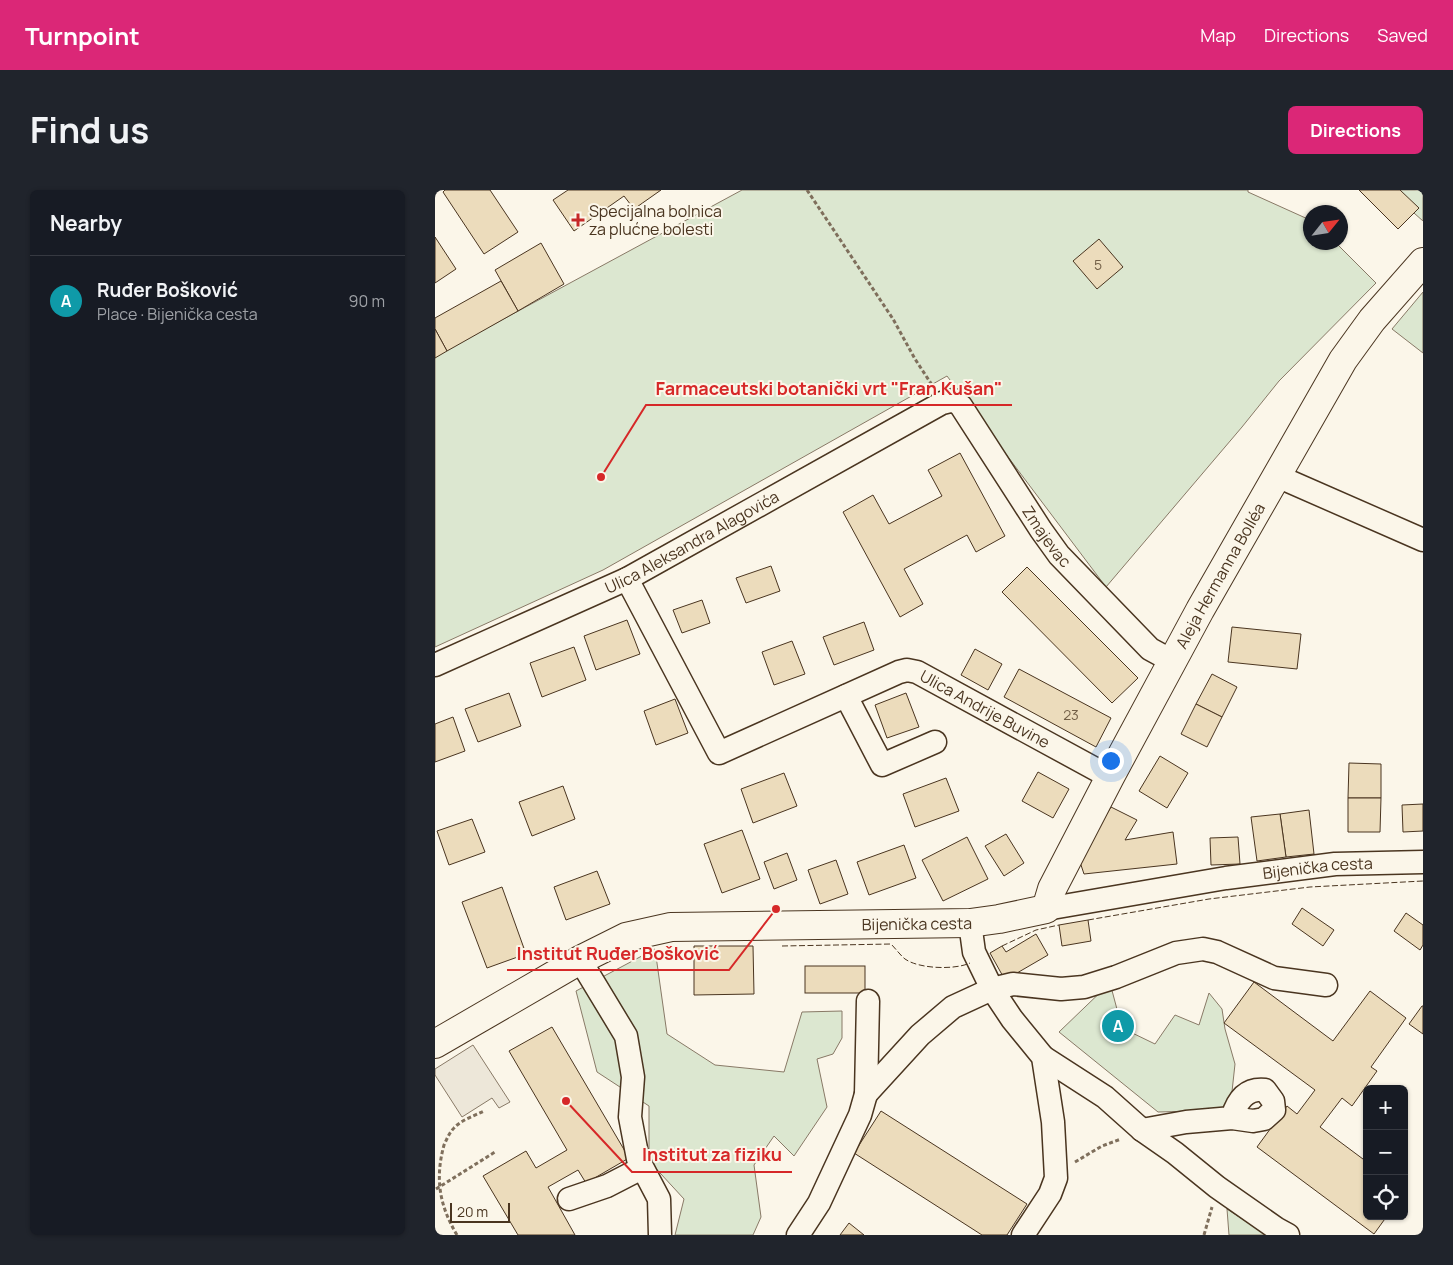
<!DOCTYPE html>
<meta charset="utf-8">
<style>
:root{--surface:#171b24;--page:#20242c;--text:#f1f3f6;--muted:#9ea1a6;--line:#363941;--accent:#db2777}
body{margin:0;font-family:Manrope,sans-serif;background:var(--page);color:var(--text)}
.controls{position:absolute;right:15px;bottom:15px;display:grid;overflow:hidden;border-radius:8px;box-shadow:0 1px 4px #0004}
.controls button{width:45px;height:45px;display:grid;place-items:center;padding:0;border:0;border-bottom:1px solid var(--line);background:var(--surface);color:var(--text);font:25px sans-serif}
.compass{position:absolute;left:868px;top:15px;width:45px;height:45px;border-radius:50%;background:var(--surface);box-shadow:0 1px 4px #0004;rotate:60deg}
.scale{position:absolute;left:15px;bottom:12px;width:60px;box-sizing:border-box;padding-left:5px;border:2px solid #4a3520;border-top:0;font-size:14px;line-height:18px;white-space:nowrap;color:#4a3520;-webkit-text-stroke:4px #fbf6e9;paint-order:stroke}
.you{position:absolute;left:675px;top:570px;width:18px;height:18px;margin:-12px;border:4px solid #fff;border-radius:50%;background:#1a73e8;box-shadow:0 0 0 8px #1a73e833}
.badge{display:grid;place-items:center;width:32px;height:32px;border-radius:50%;background:var(--accent);color:#fff;font-size:16px;font-weight:700}
.pin{position:absolute;translate:-50% -50%;border:2px solid #fff;box-shadow:0 1px 5px #0006}
.list{margin:0;padding:0;list-style:none}
h2{display:flex;justify-content:space-between;align-items:center;height:65px;margin:0;padding:0 20px;font-size:21px}
h2 small{font-size:16px;font-weight:400;color:var(--muted)}
.list li{display:grid;grid-template-columns:32px 1fr auto;gap:15px;align-items:center;box-sizing:border-box;height:90px;padding:0 20px;border-top:1px solid var(--line)}
.list b{display:block;font-size:19px;white-space:nowrap}
.list p{margin:0;font-size:16px;white-space:nowrap;color:var(--muted)}
.list em{font-size:16px;font-style:normal;color:var(--muted)}
.icon{flex:none;width:28px;height:28px;fill:none;stroke:currentColor;stroke-width:2;stroke-linecap:round;stroke-linejoin:round}
.map{position:relative;flex:none;width:988px;height:1045px;overflow:hidden;border-radius:8px}
header{display:flex;align-items:center;gap:30px;box-sizing:border-box;height:70px;padding:0 25px;background:var(--accent);color:#fff}
header strong{font-size:24px}
nav{display:flex;gap:28px;margin-inline-start:auto;font-size:18px}
.intro{display:flex;align-items:center;justify-content:space-between;box-sizing:border-box;height:120px;padding:0 30px}
h1{margin:0;font-size:35px}
.button{padding:12px 22px;border-radius:8px;background:var(--accent);color:#fff;font-size:18px;font-weight:700}
main{display:flex;gap:30px;padding:0 30px}
aside{flex:1;background:var(--surface);border-radius:8px;box-shadow:0 1px 4px #0004}
.map>svg:first-child{display:block}
</style>
<header>
<strong>Turnpoint</strong>
<nav><a>Map</a><a>Directions</a><a>Saved</a></nav>
</header>
<div class="intro"><h1>Find us</h1><a class="button">Directions</a></div>
<main>
<aside>
<h2>Nearby<small></small></h2>
<ul class="list">
<li><span class="badge" style="background:#0f9aa8">A</span><div><b>Ruđer Bošković</b><p>Place · Bijenička cesta</p></div><em>90 m</em></li>
</ul>
</aside>
<div class="map">
<svg width="988" height="1045" viewBox="0 0 988 1045">
<rect width="100%" height="100%" fill="#fbf6e9"/>
<g fill="#dce7d0" stroke="#887966">
<polygon points="307,0 813,0 813,2 875,30 876,52 901,53 941,93 844,191 807,237 671,397 512,186 168,380 0,457 0,166"/>
<polygon points="953,0 988,0 988,31"/>
<polygon points="988,102 988,163 957,139"/>
<polygon points="220,759 232,844 280,875 349,882 367,822 407,821 407,848 398,864 382,869 392,917 359,966 339,946 319,975 326,1027 318,1045 240,1045 249,1009 214,971 214,916 162,882 141,801"/>
<polygon points="675,793 687,838 720,854 740,825 764,835 774,803 787,819 790,839 800,874 795,920 723,922 624,842"/>
<polygon points="792,1019 832,1045 794,1045"/>
</g>
<polygon fill="#ede7d9" stroke="#887966" points="38,855 75,912 64,918 57,908 27,927 0,885 0,879"/>
<g fill="#ecdcbc" stroke="#4a3520">
<polygon points="10,0 55,0 83,42 49,64 8,2"/>
<polygon points="133,0 226,0 199,19 189,6 139,41 118,10"/>
<polygon points="924,0 965,0 984,18 963,39"/>
<polygon points="0,47 21,79 0,93"/>
<polygon points="664,49 688,77 662,99 638,71"/>
<polygon points="106,53 129,94 83,121 60,80"/>
<polygon points="66,91 83,121 12,161 0,139 0,128"/>
<polygon points="0,139 12,161 0,168"/>
<polygon points="525,263 570,346 541,362 532,345 469,379 488,414 465,427 408,322 438,305 454,334 507,306 493,280"/>
<polygon points="336,376 345,401 311,413 301,388"/>
<polygon points="592,377 703,488 677,513 567,402"/>
<polygon points="267,410 275,433 247,443 238,420"/>
<polygon points="192,430 205,464 161,480 149,446"/>
<polygon points="429,432 439,460 399,475 388,447"/>
<polygon points="797,437 866,444 862,479 793,472"/>
<polygon points="357,451 370,484 339,495 327,462"/>
<polygon points="139,457 151,490 107,507 95,473"/>
<polygon points="540,459 567,474 553,500 526,485"/>
<polygon points="584,479 676,528 661,557 569,507"/>
<polygon points="777,484 802,497 787,527 761,514"/>
<polygon points="74,503 86,536 43,552 30,519"/>
<polygon points="471,503 484,537 452,548 440,515"/>
<polygon points="240,509 253,543 221,555 209,521"/>
<polygon points="761,514 787,527 772,557 746,544"/>
<polygon points="18,527 30,561 0,572 0,534"/>
<polygon points="725,566 753,583 732,618 704,601"/>
<polygon points="914,573 946,574 946,608 913,608"/>
<polygon points="603,582 634,599 618,628 587,611"/>
<polygon points="349,583 362,616 318,633 306,599"/>
<polygon points="511,588 524,621 480,637 468,604"/>
<polygon points="128,596 140,629 97,646 84,612"/>
<polygon points="913,608 946,608 945,642 913,642"/>
<polygon points="988,614 988,641 968,642 967,615"/>
<polygon points="676,617 702,630 690,650 738,642 742,674 649,684 644,669"/>
<polygon points="874,620 879,664 851,667 845,624"/>
<polygon points="845,624 851,667 822,671 816,627"/>
<polygon points="37,629 50,662 14,675 2,641"/>
<polygon points="307,640 325,689 287,703 269,654"/>
<polygon points="571,644 589,673 569,686 550,656"/>
<polygon points="532,647 553,689 508,711 487,670"/>
<polygon points="803,647 805,674 776,675 775,648"/>
<polygon points="469,655 481,688 434,705 422,672"/>
<polygon points="352,663 362,690 339,699 329,672"/>
<polygon points="401,670 413,704 385,714 373,680"/>
<polygon points="162,681 175,714 131,730 119,697"/>
<polygon points="67,697 91,764 52,778 27,712"/>
<polygon points="867,718 899,740 888,756 857,734"/>
<polygon points="971,723 988,735 988,755 985,760 959,741"/>
<polygon points="653,730 656,751 627,756 624,735"/>
<polygon points="601,744 613,765 570,790 555,763 567,756 571,762"/>
<polygon points="259,756 318,756 319,804 259,805"/>
<rect x="370" y="776" width="60" height="27"/>
<polygon points="819,792 898,851 935,801 971,828 936,877 942,881 917,916 907,908 885,937 932,972 932,1026 952,1026 939,1044 822,957 852,916 862,924 880,900 789,833"/>
<polygon points="987,816 988,816 988,844 974,834"/>
<polygon points="117,837 194,968 151,993 143,980 113,997 140,1045 83,1045 48,986 91,961 101,978 132,960 74,861"/>
<polygon points="446,921 592,1014 572,1045 547,1045 419,963"/>
<polygon points="414,1033 429,1045 405,1045"/>
</g>
<g fill="none" stroke-linecap="round" stroke-linejoin="round">
<defs>
<g id="minor">
<polyline points="842,286 988,350"/>
<path id="s1" d="M192,389l92,174 180,-81 8,-2 10,2 193,105"/>
<path id="s2" d="M0,475l192,-86 315,-176 12,-3 7,6 80,124 18,25 91,94 22,12"/>
<polyline points="411,506 447,575 500,552"/>
<path id="s3" d="M611,719l180,-31 109,-14 88,-2"/>
<polyline points="535,733 539,762 557,799 577,829 608,867 618,932 621,988 615,1004 588,1045"/>
<polyline points="145,770 191,846 198,887 195,927 203,969 224,1009 225,1045"/>
<polyline points="608,867 670,907 707,940 740,963 782,997 842,1039 853,1045"/>
<polyline points="431,904 485,845 518,817 557,799 578,794 626,799 649,797 681,787 741,763 768,759 782,762 839,788 891,795"/>
<path d="M707,940l44,-8 46,-4 21,3 11,-2 10,-9 -1,-9 -8,-11c-20,-2 -28,11 -33,28"/>
<polyline points="134,1009 172,996 207,978"/>
<polyline points="363,1045 384,1013 425,925 431,904 433,811"/>
</g>
<g id="major">
<path id="s4" d="M0,854l145,-84 46,-23 45,-10 299,-4 29,-4 47,-10 6,-20 58,-112 90,-167 143,-250 29,-40 51,-58"/>
</g>
</defs>
<use href="#minor" stroke="#4a3520" stroke-width="25"/>
<use href="#major" stroke="#4a3520" stroke-width="30"/>
<g stroke="#7f6f5c" stroke-width="3" stroke-dasharray="4 2.5" stroke-linecap="butt">
<polyline points="372,0 458,129 480,169 497,195"/>
<polyline points="640,972 667,956 686,949"/>
<polyline points="1,999 60,962"/>
<path d="M22,1045c-18,-30 -22,-57 -13,-90 3,-6 5,-12 10,-17 7,-8 20,-12 30,-17"/>
<polyline points="769,1045 777,1017"/>
</g>
<use href="#minor" stroke="#fbf6e9" stroke-width="22"/>
<use href="#major" stroke="#fbf6e9" stroke-width="28"/>
<g stroke="#4a3520" stroke-width="1" stroke-dasharray="6 2.5" stroke-linecap="butt">
<polyline points="653,730 774,709 875,697 988,691"/>
<path d="M347,756l109,-2c5,5 9,11 14,15 14,10 50,11 65,4"/>
<polyline points="567,756 601,740 624,735"/>
</g>
</g>
<path fill="#c62828" stroke="#fbf6e9" stroke-width="2" d="M140.5 22.5h5v5h5v5h-5v5h-5v-5h-5v-5h5z"/>
<g text-anchor="middle" dominant-baseline="central" stroke-width="4" stroke-linejoin="round" paint-order="stroke">
<g font-size="14" fill="#725f47">
<text x="663" y="74">5</text>
<text x="636" y="524">23</text>
</g>
<g font-size="16" fill="#4a3520" stroke="#fbf6e9" text-anchor="start">
<text x="154" y="21">Specijalna bolnica<tspan x="154" dy="18">za plućne bolesti</tspan></text>
</g>
<g font-size="16" fill="#4a3520" stroke="#fbf6e9">
<text stroke="none"><textPath href="#s2" startOffset="749">Zmajevac</textPath></text>
<text stroke="none"><textPath href="#s2" startOffset="285">Ulica Aleksandra Alagovića</textPath></text>
<text stroke="none"><textPath href="#s4" startOffset="1018">Aleja Hermanna Bolléa</textPath></text>
<text stroke="none"><textPath href="#s1" startOffset="490">Ulica Andrije Buvine</textPath></text>
<text stroke="none"><textPath href="#s3" startOffset="275">Bijenička cesta</textPath></text>
<text stroke="none"><textPath href="#s4" startOffset="511">Bijenička cesta</textPath></text>
</g>
</g>
<path fill="none" stroke="#d62828" stroke-width="2" d="M166 287L211 215H577M341 719L294 780H72M131 911L197 982H357"/>
<g fill="#d62828" stroke="#fbf6e9" stroke-width="2">
<circle cx="166" cy="287" r="5"/>
<circle cx="341" cy="719" r="5"/>
<circle cx="131" cy="911" r="5"/>
</g>
<g font-size="18" text-anchor="middle" font-weight="bold" fill="#d62828" stroke="#fbf6e9" stroke-width="4" stroke-linejoin="round" paint-order="stroke">
<text x="394" y="205">Farmaceutski botanički vrt "Fran Kušan"</text>
<text x="183" y="770">Institut Ruđer Bošković</text>
<text x="277" y="971">Institut za fiziku</text>
</g>
</svg>
<div class="controls">
<button>+</button>
<button>−</button>
<button><svg class="icon" aria-label="locate" viewBox="0 0 24 24"><circle cx="12" cy="12" r="6"/><path d="M12 2v4M12 18v4M2 12h4M18 12h4"/></svg></button>
</div>
<svg class="compass" viewBox="-18 -18 36 36"><path d="M0-13l5 13h-10z" fill="#e53935"/><path d="M0 13l5-13h-10z" fill="#9ea1a6"/></svg>
<div class="scale">20 m</div>
<div class="you"></div>
<div class="pin badge" style="left:683px;top:836px;background:#0f9aa8">A</div>
</div>
</main>
